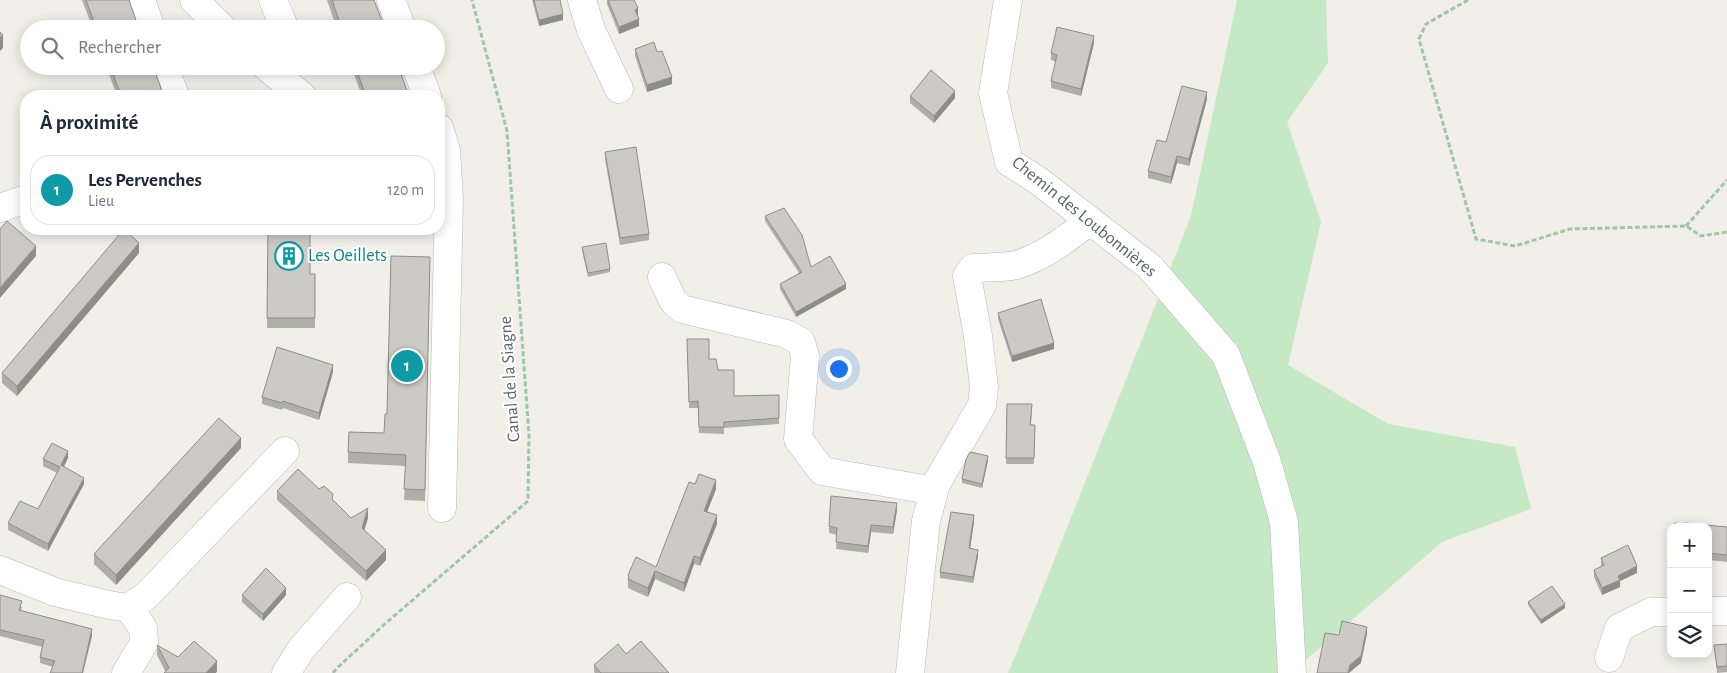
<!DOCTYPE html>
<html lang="fr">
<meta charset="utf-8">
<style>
:root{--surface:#fff;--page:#f6f6f7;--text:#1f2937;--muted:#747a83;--line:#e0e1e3;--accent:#ea4335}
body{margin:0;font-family:"Alegreya Sans",sans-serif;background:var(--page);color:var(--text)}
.controls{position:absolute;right:15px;bottom:15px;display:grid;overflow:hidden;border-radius:10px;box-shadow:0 2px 12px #0003}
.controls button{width:45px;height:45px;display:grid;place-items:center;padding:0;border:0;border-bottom:1px solid var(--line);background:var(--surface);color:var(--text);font:25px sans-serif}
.you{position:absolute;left:838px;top:368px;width:18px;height:18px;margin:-12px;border:4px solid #fff;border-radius:50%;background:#1a73e8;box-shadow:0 0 0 8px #1a73e833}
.badge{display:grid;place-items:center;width:32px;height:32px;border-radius:50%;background:var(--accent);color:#fff;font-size:16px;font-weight:700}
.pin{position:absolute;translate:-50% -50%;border:2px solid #fff;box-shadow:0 1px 5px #0006}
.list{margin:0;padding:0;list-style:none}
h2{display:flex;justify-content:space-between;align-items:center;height:65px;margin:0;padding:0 20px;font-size:21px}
h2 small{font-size:16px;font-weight:400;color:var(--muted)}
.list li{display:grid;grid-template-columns:32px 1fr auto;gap:15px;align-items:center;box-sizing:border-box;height:70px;margin:0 10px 10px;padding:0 10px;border:1px solid var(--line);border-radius:20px}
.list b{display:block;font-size:19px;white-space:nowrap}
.list p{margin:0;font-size:16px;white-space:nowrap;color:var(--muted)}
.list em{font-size:16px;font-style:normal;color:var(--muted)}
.icon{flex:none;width:28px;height:28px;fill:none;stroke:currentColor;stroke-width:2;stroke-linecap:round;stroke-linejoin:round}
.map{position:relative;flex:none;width:1727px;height:673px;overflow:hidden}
.search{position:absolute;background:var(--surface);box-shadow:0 2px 12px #0003;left:20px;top:20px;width:425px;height:55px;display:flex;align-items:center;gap:12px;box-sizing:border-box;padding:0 18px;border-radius:28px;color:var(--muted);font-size:19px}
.panel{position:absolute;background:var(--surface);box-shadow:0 2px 12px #0003;left:20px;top:90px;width:425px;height:145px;border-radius:20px}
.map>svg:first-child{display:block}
</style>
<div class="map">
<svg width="1727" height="673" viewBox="0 0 1727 673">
<rect width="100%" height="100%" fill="#f1efe8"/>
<polygon fill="#c5e8c5" points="1237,0 1326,0 1328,63 1287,122 1321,222 1288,365 1388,424 1515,447 1531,509 1442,542 1291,673 1008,673 1034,611 1191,216"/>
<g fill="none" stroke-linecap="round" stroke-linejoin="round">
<defs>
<g id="minor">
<polyline points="141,0 151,29"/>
<polyline points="194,0 223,29"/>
<polyline points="273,0 285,29"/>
<polyline points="391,0 402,29"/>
<polyline points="582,0 591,30 619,89"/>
<polyline points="1008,0 993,93 1009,162 1036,179 1150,267 1226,355 1267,462 1284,522 1292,673"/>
<polyline points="164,66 175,96"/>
<polyline points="266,66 302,96"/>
<polyline points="416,66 427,96"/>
<polyline points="439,128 446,150 449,198 442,508"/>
<polyline points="0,208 26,199"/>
<polyline points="662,277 673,301 682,309 787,334 801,342 805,356 798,439 822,471 934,491"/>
<polyline points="0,570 55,592 109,605 129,608"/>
<polyline points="129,608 146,596 285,451"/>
<polyline points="1708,611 1727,611"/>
<polyline points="1609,658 1619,628 1651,612 1671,612"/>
<polyline points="126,673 144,643 143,628 129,608"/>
<polyline points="286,673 302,648 347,597"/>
<path d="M910,673l16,-152 10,-37 46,-79 2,-18 -6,-51 -11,-60 6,-8c14,-1 30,0 43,-3 28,-8 51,-27 74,-44"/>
</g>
</defs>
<use href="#minor" stroke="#b5b8bc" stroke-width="29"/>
<g stroke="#9cc7a9" stroke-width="3" stroke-dasharray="5 2.5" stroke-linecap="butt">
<polyline points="1468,0 1426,24 1419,39 1476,239 1515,246 1570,229 1686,226 1701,236 1727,232"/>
<polyline points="1686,226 1727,180"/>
<polyline points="333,673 337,668 387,622 528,501 529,435 507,131 472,0"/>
</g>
<use href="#minor" stroke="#fff" stroke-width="28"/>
</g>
<g fill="#afaea9">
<polygon points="82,0 129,0 139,29 93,29"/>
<polygon points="327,0 374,0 385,29 337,29"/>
<polygon points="532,0 560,0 563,20 539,26"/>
<polygon points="607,0 634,0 638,15 639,26 619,34 607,4"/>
<polygon points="1094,43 1081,96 1051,88 1051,81 1056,62 1051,60 1051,53"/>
<polygon points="635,49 657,52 672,84 647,92 635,56"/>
<polygon points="106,66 153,66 164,96 117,96"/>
<polygon points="351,66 398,66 409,96 362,96"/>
<polygon points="910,96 955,98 934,123 910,103"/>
<polygon points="1207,99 1189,166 1177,163 1171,184 1148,178 1148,171"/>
<polygon points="605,152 649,234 649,240 620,245 605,159"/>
<polygon points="765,216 811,267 846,289 796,317 780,289 780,284 799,273 765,221"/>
<polygon points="268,229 310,274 315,274 315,328 267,328"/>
<polygon points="582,247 610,269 610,272 588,277 582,250"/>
<polygon points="139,253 17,396 2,383 2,373"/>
<polygon points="430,257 425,501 404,500 406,466 348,463 348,452 384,433 387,414"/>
<polygon points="998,313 1054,349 1012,362 998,319"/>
<polygon points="687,345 709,359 718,370 734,396 779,395 779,424 724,428 724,434 699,433 698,408 689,408"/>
<polygon points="333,372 319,420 283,408 282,410 262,404 262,397"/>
<polygon points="1007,404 1032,410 1031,425 1035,425 1034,464 1006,464"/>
<polygon points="241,448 116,585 94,564 94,554"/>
<polygon points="68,458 64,467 84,484 48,551 8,530 8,523 38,509 57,473 43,466 43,459"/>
<polygon points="988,460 982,488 962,483 962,479"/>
<polygon points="695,484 716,489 707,512 717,524 700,566 694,564 684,592 655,579 648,597 628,588 628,575 656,567"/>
<polygon points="319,489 333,500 351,518 368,518 364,530 386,560 366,581 277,500 277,491"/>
<polygon points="897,510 893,534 871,532 868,553 836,549 837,535 829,533 829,526"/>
<polygon points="974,522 970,549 978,556 973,583 940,578 940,572"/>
<polygon points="1708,527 1727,527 1727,562 1708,560"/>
<polygon points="1601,558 1637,573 1620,581 1620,587 1602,595 1594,577 1594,570 1601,567"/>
<polygon points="0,595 22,607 21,611 92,636 53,667 40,663 40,657 42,647 0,636"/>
<polygon points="242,595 286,595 263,621 242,602"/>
<polygon points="1528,602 1565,608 1541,624 1528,605"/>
<polygon points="1727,644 1727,672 1717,673 1714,645"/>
<polygon points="157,645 178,657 217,671 165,671 157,655"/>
<polygon points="626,654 669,673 595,673 594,672 594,665"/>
</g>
<g fill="#8f8d8a">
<polygon points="638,8 638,15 635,17 635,10"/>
<polygon points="563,14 563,20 539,26 539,20"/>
<polygon points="639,19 639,26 619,34 619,27"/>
<polygon points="3,35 3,48 0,51 0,38"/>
<polygon points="1094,36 1094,43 1081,96 1081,89"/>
<polygon points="672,77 672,84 647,92 647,85"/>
<polygon points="955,91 955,98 934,123 934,116"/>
<polygon points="1207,92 1207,99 1189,166 1189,159"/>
<polygon points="1177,156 1177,163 1171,184 1171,177"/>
<polygon points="139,243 139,253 17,396 17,386"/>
<polygon points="36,246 36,256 0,298 0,288"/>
<polygon points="846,284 846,289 796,317 796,312"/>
<polygon points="1054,343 1054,349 1012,362 1012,356"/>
<polygon points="333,365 333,372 319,420 319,413"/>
<polygon points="241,438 241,448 116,585 116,575"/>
<polygon points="68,451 68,458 61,472 61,465"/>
<polygon points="988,456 988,460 982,488 982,484"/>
<polygon points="84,478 84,484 48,551 48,544"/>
<polygon points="716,480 716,489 704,520 704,511"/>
<polygon points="897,503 897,510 893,534 893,527"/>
<polygon points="368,508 368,518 362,538 362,528"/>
<polygon points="717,515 717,524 700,566 700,558"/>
<polygon points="974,515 974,522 969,555 969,548"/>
<polygon points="871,525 871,532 868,553 868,546"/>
<polygon points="386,550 386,560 366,581 366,571"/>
<polygon points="978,550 978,556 973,583 973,577"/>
<polygon points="694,556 694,564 684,592 684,583"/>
<polygon points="1637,566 1637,573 1620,581 1620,587 1602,595 1602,588 1618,576"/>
<polygon points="655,571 655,579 648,597 648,588"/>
<polygon points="286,588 286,595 263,621 263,614"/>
<polygon points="1565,604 1565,608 1541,624 1541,620"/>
<polygon points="1367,627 1367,634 1361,663 1349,673 1348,673 1350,665"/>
<polygon points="92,629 92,636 83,673 82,673"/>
<polygon points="217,661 217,671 216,673 206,673"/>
</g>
<g fill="#cccac5" stroke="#8f8d8a">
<polygon points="86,0 129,0 139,29 97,29"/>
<polygon points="332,0 374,0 385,29 342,29"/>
<polygon points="534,0 560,0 563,14 539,20"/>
<polygon points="608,0 634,0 638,8 635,10 639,19 619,27"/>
<polygon points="1057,27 1094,36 1081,89 1051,81 1057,55 1051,53"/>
<polygon points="0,32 3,35 0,38"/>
<polygon points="654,42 657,52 662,51 672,77 647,85 635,49"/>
<polygon points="110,66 153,66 164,96 121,96"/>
<polygon points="355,66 398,66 409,96 366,96"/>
<polygon points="931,70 955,91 934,116 910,96"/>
<polygon points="1182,86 1207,92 1189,159 1177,156 1171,177 1148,171 1157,140 1166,142"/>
<polygon points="636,147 649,234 620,238 605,152"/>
<polygon points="784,208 802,235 811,267 830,256 846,284 796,312 780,284 802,272 765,216"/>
<polygon points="7,221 36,246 0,288 0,229"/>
<polygon points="124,229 139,243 17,386 2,373"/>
<polygon points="268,229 310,229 310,274 315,274 315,318 267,318"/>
<polygon points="606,243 610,269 588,273 582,247"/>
<polygon points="391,256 430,257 425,490 404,489 406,455 348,452 349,432 384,433 385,414 387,414"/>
<polygon points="1041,299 1054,343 1012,356 998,313"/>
<polygon points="687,339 709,339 709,359 716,359 718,370 734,370 734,396 779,395 779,418 724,422 724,427 699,427 698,401 689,402"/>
<polygon points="277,347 333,365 319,413 283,401 282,403 262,397"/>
<polygon points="1007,404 1032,404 1030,425 1035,425 1034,458 1006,458"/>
<polygon points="219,418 241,438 116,575 94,554"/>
<polygon points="52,443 68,451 61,465 84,478 48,544 8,523 20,501 38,509 60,467 43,459"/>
<polygon points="970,452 988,456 982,484 962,479 966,459"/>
<polygon points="298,469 319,489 324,486 333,494 332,499 351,518 368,508 362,528 386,550 366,571 277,491"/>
<polygon points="699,474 716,480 704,511 717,515 700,558 694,556 684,583 655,571 648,588 628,579 629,576 628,575 636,557 656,567 689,482 695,484"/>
<polygon points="831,496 897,503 893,527 871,525 868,546 836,542 837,528 829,526"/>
<polygon points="951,512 974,515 969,548 978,550 973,577 940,572"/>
<polygon points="1674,523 1685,524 1685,523 1727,527 1727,555 1708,553 1708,527 1674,527"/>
<polygon points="1628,545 1637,566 1618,576 1620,580 1602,588 1594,570 1604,565 1601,558"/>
<polygon points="266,568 286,588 263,614 242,595"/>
<polygon points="1552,586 1565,604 1541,620 1528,602"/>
<polygon points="0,595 22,601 19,610 92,629 82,673 50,673 55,661 40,657 44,640 0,630"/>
<polygon points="1342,621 1367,627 1361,656 1350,665 1348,673 1317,673 1325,633 1339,635"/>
<polygon points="194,641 217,661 206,673 164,673 169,668 157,645 178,657"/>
<polygon points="641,641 669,673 601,673 594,665 618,644 626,654"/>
<polygon points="1727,644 1727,666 1717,667 1714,645"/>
</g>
<defs>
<symbol id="building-ring" viewBox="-11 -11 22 22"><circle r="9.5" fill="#fff" stroke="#0f9aa8" stroke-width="1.5"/><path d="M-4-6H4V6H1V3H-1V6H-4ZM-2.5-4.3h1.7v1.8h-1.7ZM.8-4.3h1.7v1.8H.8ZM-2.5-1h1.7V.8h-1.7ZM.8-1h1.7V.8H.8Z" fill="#0f9aa8"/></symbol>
</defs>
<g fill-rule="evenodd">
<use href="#building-ring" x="273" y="240" width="32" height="32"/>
</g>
<g text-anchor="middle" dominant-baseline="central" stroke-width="4" stroke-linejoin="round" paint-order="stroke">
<g font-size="18" fill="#5f6368" stroke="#fff">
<text transform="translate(1084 217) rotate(39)">Chemin des Loubonnières</text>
<text transform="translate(510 379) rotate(-94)">Canal de la Siagne</text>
</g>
<g font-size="18" fill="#0d838f" stroke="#fff" text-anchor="start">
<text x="308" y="256">Les Oeillets</text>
</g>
</g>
</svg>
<div class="controls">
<button>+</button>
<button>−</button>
<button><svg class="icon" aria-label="layers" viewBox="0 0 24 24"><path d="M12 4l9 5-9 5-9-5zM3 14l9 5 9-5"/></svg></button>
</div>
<div class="you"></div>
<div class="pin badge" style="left:407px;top:366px;background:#0f9aa8">1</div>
<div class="search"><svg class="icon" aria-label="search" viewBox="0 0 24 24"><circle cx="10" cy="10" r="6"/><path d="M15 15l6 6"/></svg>Rechercher</div>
<section class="panel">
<h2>À proximité<small></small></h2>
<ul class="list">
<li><span class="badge" style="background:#0f9aa8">1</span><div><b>Les Pervenches</b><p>Lieu</p></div><em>120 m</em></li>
</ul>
</section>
</div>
